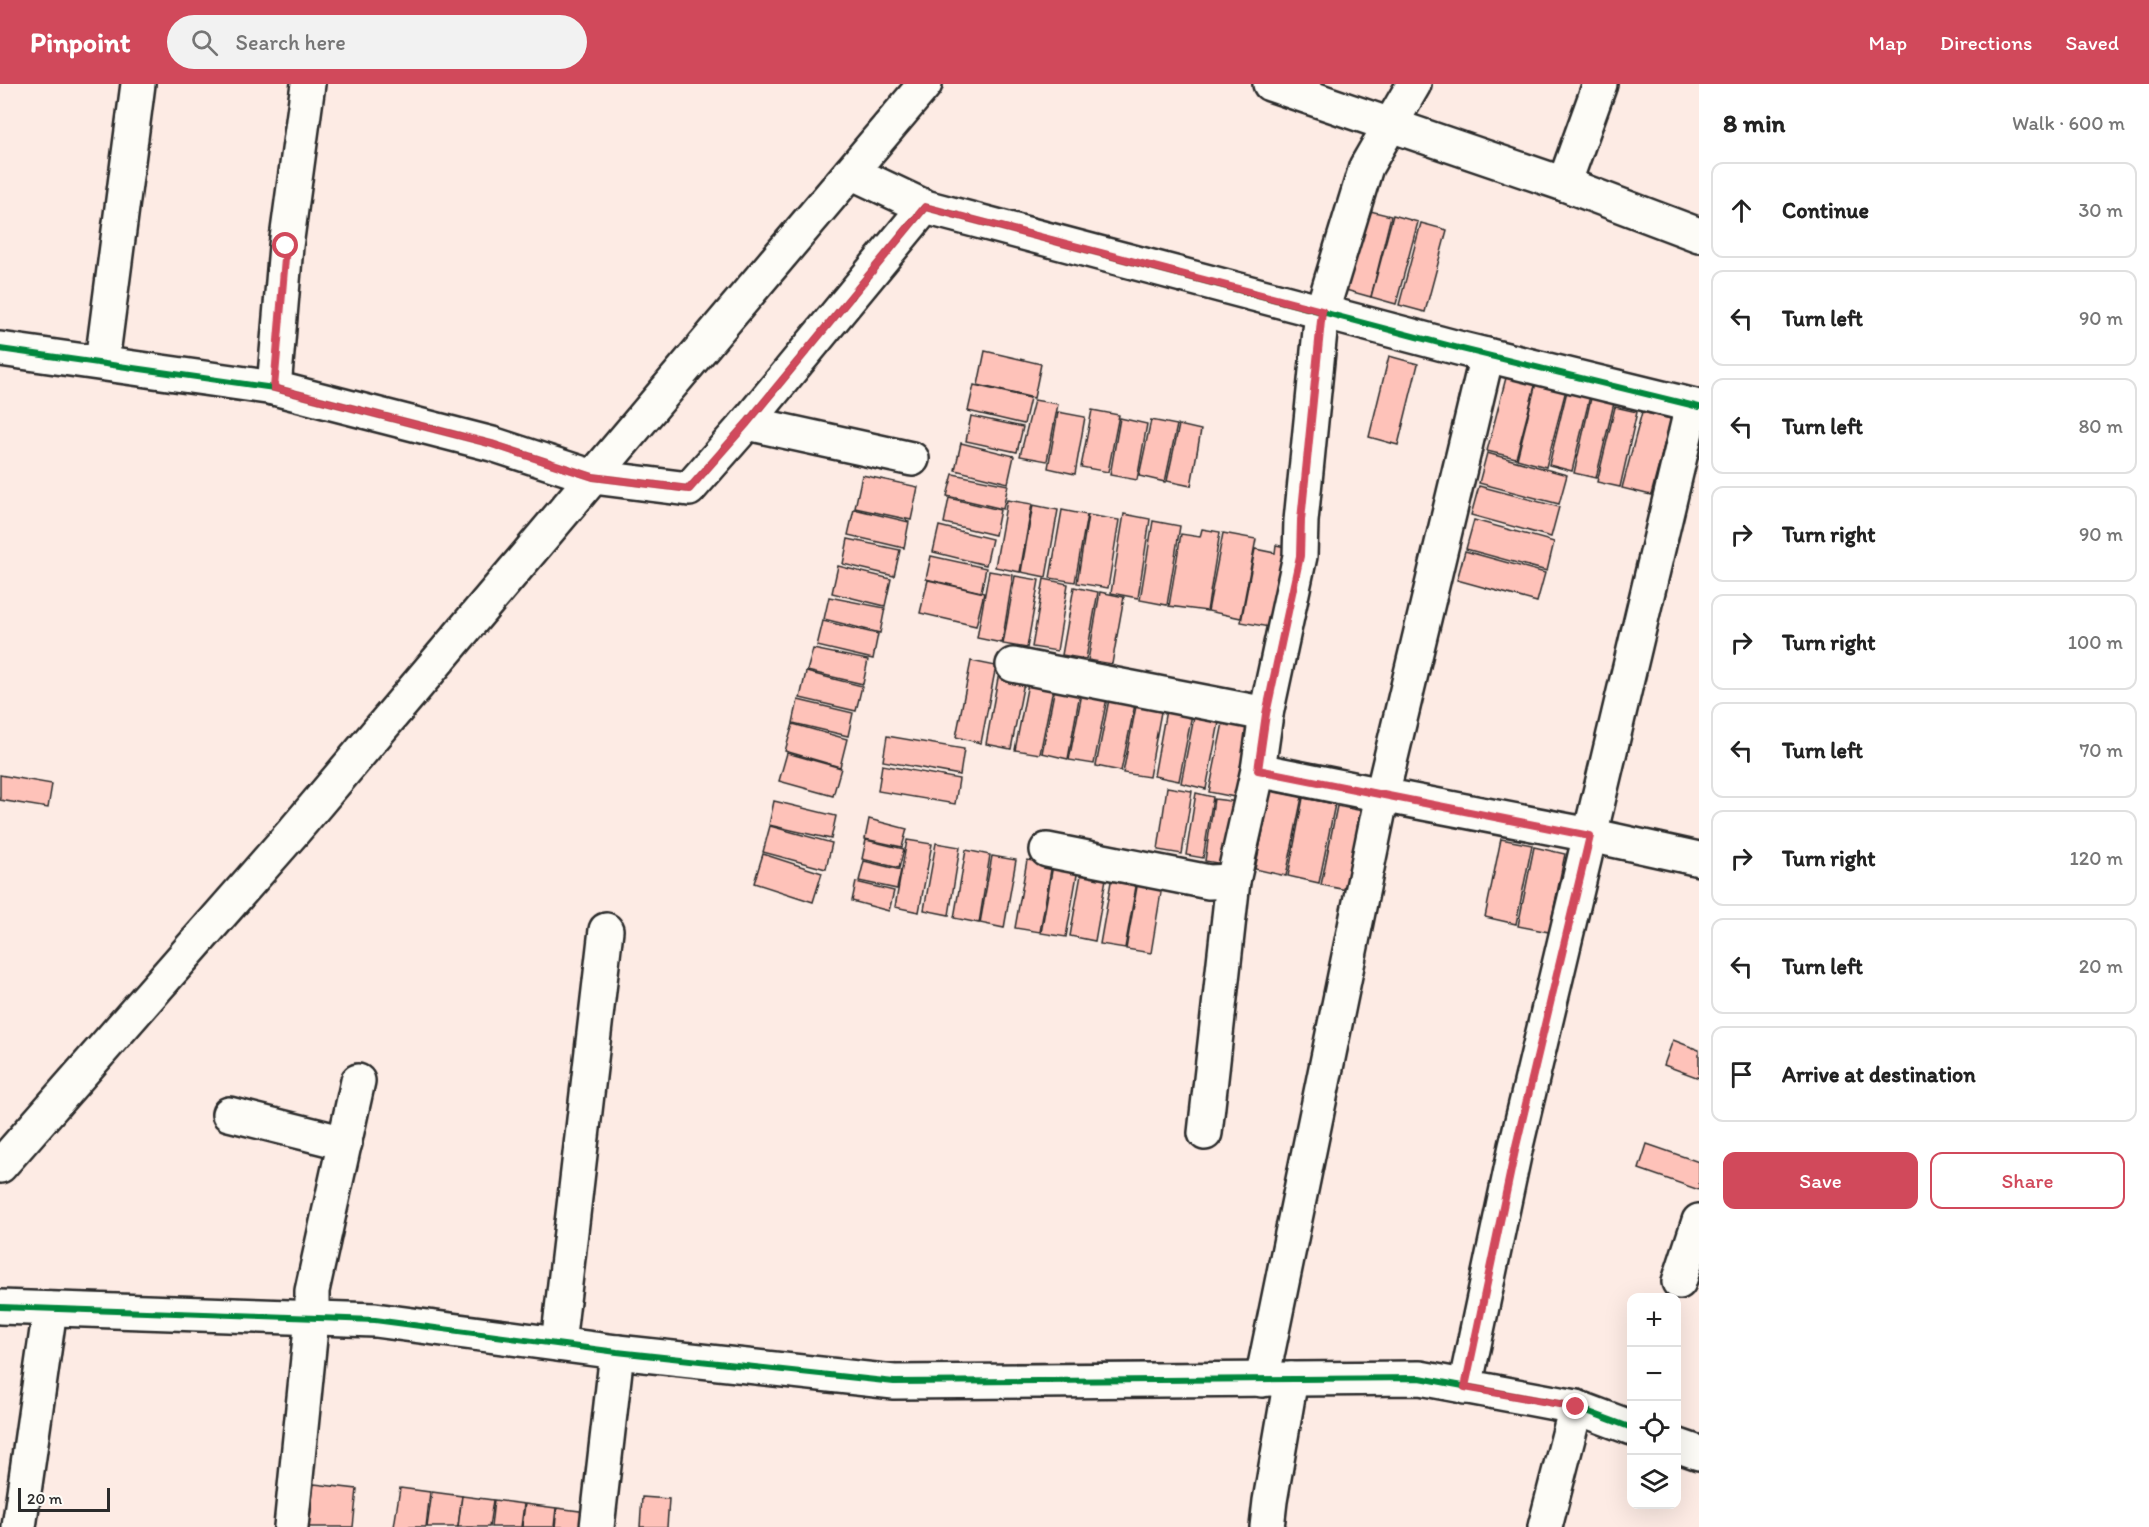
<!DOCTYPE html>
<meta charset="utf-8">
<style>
:root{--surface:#fff;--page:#f2f2f2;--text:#222;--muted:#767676;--line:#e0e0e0;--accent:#d1495b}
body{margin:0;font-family:Itim,sans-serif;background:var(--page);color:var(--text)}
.controls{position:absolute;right:18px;bottom:18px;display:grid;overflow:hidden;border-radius:12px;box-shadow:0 6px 24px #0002}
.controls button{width:54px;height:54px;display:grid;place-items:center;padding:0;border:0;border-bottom:2px solid var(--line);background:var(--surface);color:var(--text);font:30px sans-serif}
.scale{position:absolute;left:18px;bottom:15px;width:92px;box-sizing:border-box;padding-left:6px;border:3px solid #2b2b2b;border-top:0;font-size:16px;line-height:21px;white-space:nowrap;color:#2b2b2b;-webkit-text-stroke:4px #fdfcf7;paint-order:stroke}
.stop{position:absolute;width:18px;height:18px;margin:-14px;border:4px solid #d1495b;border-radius:50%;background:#fff}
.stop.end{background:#d1495b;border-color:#fff;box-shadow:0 2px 6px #0008}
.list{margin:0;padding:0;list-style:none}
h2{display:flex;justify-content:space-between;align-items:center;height:78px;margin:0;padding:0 24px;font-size:26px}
h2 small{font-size:20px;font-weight:400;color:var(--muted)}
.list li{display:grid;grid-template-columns:39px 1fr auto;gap:18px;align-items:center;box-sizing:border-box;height:96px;margin:0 12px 12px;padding:0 12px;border:2px solid var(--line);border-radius:12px}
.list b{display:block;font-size:22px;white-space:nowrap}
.list em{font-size:20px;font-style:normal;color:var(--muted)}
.actions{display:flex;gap:12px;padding:18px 24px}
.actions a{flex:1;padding:14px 0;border:2px solid var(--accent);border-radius:12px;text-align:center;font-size:21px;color:var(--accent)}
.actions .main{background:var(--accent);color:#fff}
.icon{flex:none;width:33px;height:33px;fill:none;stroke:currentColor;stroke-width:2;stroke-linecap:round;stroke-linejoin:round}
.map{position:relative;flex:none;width:1699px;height:1443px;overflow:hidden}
header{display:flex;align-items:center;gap:36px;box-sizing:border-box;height:84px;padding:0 30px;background:var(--accent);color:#fff}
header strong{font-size:28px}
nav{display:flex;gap:33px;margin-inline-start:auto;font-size:21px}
.search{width:420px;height:54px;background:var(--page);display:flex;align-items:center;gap:15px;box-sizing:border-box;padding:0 21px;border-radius:33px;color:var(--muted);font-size:22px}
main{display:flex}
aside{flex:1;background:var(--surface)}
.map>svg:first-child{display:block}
</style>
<header>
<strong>Pinpoint</strong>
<div class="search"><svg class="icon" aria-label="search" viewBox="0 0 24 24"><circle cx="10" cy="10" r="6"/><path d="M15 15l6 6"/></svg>Search here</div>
<nav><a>Map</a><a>Directions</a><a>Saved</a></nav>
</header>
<main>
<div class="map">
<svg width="1699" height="1443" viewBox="0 0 1699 1443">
<rect width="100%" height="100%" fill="#fdebe4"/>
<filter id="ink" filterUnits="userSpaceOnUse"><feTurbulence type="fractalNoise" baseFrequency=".0167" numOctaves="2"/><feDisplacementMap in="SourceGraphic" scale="12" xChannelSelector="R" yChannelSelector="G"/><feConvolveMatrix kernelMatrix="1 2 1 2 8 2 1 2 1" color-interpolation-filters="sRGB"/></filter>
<g filter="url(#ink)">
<g fill="#fec2b9" stroke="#2b2b2b" stroke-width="1.5">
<polygon points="1362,125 1391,132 1371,213 1342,205"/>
<polygon points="1393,131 1418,138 1396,220 1371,213"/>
<polygon points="1421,139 1447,146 1425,228 1399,221"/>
<polygon points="985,267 1041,280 1034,314 978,301"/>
<polygon points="1389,272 1418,280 1398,361 1369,353"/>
<polygon points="1508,286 1537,294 1516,374 1487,367"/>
<polygon points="1537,295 1567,302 1546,383 1517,375"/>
<polygon points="974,301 1030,314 1024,340 968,327"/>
<polygon points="1567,307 1590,312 1572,387 1549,381"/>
<polygon points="1591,314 1614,319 1596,394 1574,389"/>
<polygon points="1034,316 1058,320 1047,377 1020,372"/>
<polygon points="1615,323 1637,328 1620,403 1597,398"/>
<polygon points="1092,326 1119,331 1108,388 1081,383"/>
<polygon points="1058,328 1085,333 1075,390 1048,384"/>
<polygon points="1642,328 1671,335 1651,411 1622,404"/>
<polygon points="971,332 1023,343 1017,368 966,357"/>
<polygon points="1120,334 1147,340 1137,396 1110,391"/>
<polygon points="1151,336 1177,341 1165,398 1139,392"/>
<polygon points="1179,341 1201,346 1191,402 1167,397"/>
<polygon points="961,359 1014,372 1008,399 955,386"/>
<polygon points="1487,369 1567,391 1559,420 1479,399"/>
<polygon points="953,390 1008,401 1003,425 947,412"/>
<polygon points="862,391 918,403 911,436 855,424"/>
<polygon points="1479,402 1559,423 1551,453 1471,431"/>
<polygon points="949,414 1000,426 995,451 944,439"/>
<polygon points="1007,416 1032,420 1020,488 995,483"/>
<polygon points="1033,421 1058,426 1046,493 1021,488"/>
<polygon points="854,425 909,438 904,464 848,451"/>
<polygon points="1062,426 1087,431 1075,498 1050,494"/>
<polygon points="1124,430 1150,435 1138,514 1111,509"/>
<polygon points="1088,431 1119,436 1108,504 1077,499"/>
<polygon points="1474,436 1554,458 1547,487 1466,465"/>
<polygon points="1153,437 1180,442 1167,521 1140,516"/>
<polygon points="939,442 992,455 986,481 933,468"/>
<polygon points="1202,445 1220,448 1207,527 1169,522 1181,450 1200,453"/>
<polygon points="1223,449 1256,455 1241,534 1208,527"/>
<polygon points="848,455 900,466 894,492 843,480"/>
<polygon points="1276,461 1295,465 1280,545 1241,538 1255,465 1275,469"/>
<polygon points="1465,467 1545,489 1537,518 1457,496"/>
<polygon points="931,472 986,484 981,508 926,495"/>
<polygon points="838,482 891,495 885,522 832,509"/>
<polygon points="989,487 1013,491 1002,559 977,554"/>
<polygon points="1015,492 1039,496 1027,564 1003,560"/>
<polygon points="1044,495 1068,500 1057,567 1032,563"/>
<polygon points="928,496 984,509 976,542 920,529"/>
<polygon points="1074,503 1098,508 1086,575 1062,571"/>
<polygon points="1100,508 1124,513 1112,580 1088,576"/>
<polygon points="829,513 885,524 880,549 824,535"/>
<polygon points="823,537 878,550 873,575 817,562"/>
<polygon points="813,565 868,576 863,600 807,587"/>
<polygon points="971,577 996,582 981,659 956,653"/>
<polygon points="1000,583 1026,588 1011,665 986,660"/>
<polygon points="806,588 862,602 856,627 800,614"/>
<polygon points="1030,589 1055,594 1040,670 1015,666"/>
<polygon points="1057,593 1082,598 1068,675 1042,669"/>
<polygon points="1084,599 1109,604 1094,680 1069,676"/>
<polygon points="1111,605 1137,611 1121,687 1096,682"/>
<polygon points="1138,612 1163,617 1149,693 1123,689"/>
<polygon points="1168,615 1194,620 1179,697 1154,692"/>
<polygon points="798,616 853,629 848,652 793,639"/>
<polygon points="1196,623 1221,628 1206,705 1181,699"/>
<polygon points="1225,629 1256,636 1240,714 1209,708"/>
<polygon points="793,640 847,655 840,683 785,667"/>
<polygon points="887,652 964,665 960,691 883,677"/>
<polygon points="787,669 841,684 833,712 779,697"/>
<polygon points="882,681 959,695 955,720 878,707"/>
<polygon points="0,691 52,700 48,724 0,716"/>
<polygon points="1167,703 1192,707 1182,770 1158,766"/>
<polygon points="1271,707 1302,713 1286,792 1255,785"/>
<polygon points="1196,709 1213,713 1203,774 1186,771"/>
<polygon points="1303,714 1335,720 1319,799 1288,792"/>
<polygon points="1214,715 1239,718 1229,781 1205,777"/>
<polygon points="774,717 836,732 831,755 769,741"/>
<polygon points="1337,722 1368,728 1352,807 1321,801"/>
<polygon points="869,735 907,745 902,763 865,755"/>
<polygon points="770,742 832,759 826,785 763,768"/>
<polygon points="1501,755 1532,761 1516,840 1485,833"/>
<polygon points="866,756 904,765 899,784 862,775"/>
<polygon points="907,756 932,760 919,828 895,823"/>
<polygon points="936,759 960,763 949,831 924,826"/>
<polygon points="1534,763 1565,770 1549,848 1518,842"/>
<polygon points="966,766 990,771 979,839 954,834"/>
<polygon points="763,770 822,789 813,818 754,799"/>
<polygon points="992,772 1016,776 1004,844 980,839"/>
<polygon points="1027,776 1052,780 1040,848 1015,844"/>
<polygon points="864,777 901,786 897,805 859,797"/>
<polygon points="1053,781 1078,785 1066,853 1041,849"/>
<polygon points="1082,785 1107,789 1095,857 1070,852"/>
<polygon points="1112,792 1137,797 1125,864 1100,860"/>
<polygon points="1138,797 1162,802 1151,869 1126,865"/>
<polygon points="856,798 894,807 889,827 852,817"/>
<polygon points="1673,956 1699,966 1699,994 1664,981"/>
<polygon points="1647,1060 1699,1078 1699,1106 1639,1085"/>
<polygon points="314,1400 357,1405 353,1443 309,1443"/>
<polygon points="400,1404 430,1408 426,1443 394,1443"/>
<polygon points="432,1408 462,1412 458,1443 427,1443"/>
<polygon points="462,1412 493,1416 489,1443 458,1443"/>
<polygon points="642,1413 669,1415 667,1443 640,1443"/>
<polygon points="494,1416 524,1420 521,1443 491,1443"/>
<polygon points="525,1420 556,1424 554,1443 522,1443"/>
<polygon points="557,1424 587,1428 585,1443 555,1443"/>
</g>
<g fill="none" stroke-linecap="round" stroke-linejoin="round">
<defs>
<g id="minor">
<polyline points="1270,0 1564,100 1699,151"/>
<polyline points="851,88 925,123"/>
<polyline points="1564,100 1600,0"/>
<polyline points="0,265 274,304 492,360 593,393 689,405 747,339 925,123 1462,265 1699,323"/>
<polyline points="1487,271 1382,711 1590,751 1699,775"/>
<polyline points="102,278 138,0"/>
<polyline points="274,304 286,162 308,0"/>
<polyline points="747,339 912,375"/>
<polyline points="1013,581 1266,630"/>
<polyline points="1258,686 1382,711 1262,1296"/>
<polyline points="1047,766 1209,798 1233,797"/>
<polyline points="229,1030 345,1059"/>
<polyline points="1205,1049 1233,797 1258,686 1266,630 1300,472 1301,437 1322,227 1366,83 1414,0"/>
<polyline points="0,1082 294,747 925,0"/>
<polyline points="1679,1198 1699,1137"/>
<polyline points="0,1223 375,1236 617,1268 894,1298 1420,1294 1576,1323 1632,1344"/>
<polyline points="558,1260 606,846"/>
<polyline points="1465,1303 1516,1062 1692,322"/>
<polyline points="1676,1361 1699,1369"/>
<polyline points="19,1443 50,1225"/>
<polyline points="291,1443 312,1234 312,1207 358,997"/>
<polyline points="597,1443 617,1268"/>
<polyline points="1267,1443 1270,1417 1291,1295"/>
<polyline points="1545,1443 1576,1323"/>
</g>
</defs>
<use href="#minor" stroke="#2b2b2b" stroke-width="38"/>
<use href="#minor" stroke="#fdfcf7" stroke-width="33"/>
<defs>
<g id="cycleway">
<polyline points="0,265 274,304 492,360 593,393 689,405 747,339 925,123 1462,265 1699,323"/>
<polyline points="0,1223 375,1236 617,1268 894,1298 1420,1294 1576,1323 1632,1344"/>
</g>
</defs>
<use href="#cycleway" stroke="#fdfcf7" stroke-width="10"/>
<use href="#cycleway" stroke="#00873e" stroke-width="6"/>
</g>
</g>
<g fill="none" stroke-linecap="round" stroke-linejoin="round" filter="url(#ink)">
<polyline stroke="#d1495b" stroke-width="8" points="286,162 274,304 492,360 593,393 689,405 747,339 925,123 1322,227 1301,436 1300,472 1266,630 1258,686 1590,752 1516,1062 1465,1303 1576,1323"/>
</g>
</svg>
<div class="controls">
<button>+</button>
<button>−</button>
<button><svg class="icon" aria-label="locate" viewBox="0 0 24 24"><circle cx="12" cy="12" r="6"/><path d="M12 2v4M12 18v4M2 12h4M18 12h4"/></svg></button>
<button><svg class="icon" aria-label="layers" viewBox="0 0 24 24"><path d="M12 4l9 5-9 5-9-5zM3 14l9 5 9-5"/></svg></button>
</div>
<div class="scale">20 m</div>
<div class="stop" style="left:286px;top:162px"></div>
<div class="stop end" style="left:1576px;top:1323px"></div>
</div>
<aside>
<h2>8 min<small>Walk · 600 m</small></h2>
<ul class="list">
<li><svg class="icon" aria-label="ahead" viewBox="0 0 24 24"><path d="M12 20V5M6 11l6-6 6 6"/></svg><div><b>Continue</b></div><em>30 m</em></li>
<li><svg class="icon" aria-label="left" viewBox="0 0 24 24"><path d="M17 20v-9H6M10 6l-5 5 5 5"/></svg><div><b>Turn left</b></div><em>90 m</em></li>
<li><svg class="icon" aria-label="left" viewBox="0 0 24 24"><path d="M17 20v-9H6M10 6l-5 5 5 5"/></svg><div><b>Turn left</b></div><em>80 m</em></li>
<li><svg class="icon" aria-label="right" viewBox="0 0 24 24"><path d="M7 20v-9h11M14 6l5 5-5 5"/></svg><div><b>Turn right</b></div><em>90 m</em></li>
<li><svg class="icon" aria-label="right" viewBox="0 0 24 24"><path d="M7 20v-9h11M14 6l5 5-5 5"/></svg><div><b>Turn right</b></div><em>100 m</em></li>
<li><svg class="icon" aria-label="left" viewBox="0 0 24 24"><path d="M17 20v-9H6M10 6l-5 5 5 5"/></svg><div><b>Turn left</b></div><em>70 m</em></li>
<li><svg class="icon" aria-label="right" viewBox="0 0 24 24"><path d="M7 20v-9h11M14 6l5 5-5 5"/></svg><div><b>Turn right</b></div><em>120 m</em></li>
<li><svg class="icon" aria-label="left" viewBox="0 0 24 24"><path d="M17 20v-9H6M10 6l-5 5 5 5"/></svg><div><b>Turn left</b></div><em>20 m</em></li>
<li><svg class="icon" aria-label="arrive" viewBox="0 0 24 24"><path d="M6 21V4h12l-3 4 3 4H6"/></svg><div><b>Arrive at destination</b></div></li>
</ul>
<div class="actions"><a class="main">Save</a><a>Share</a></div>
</aside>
</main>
